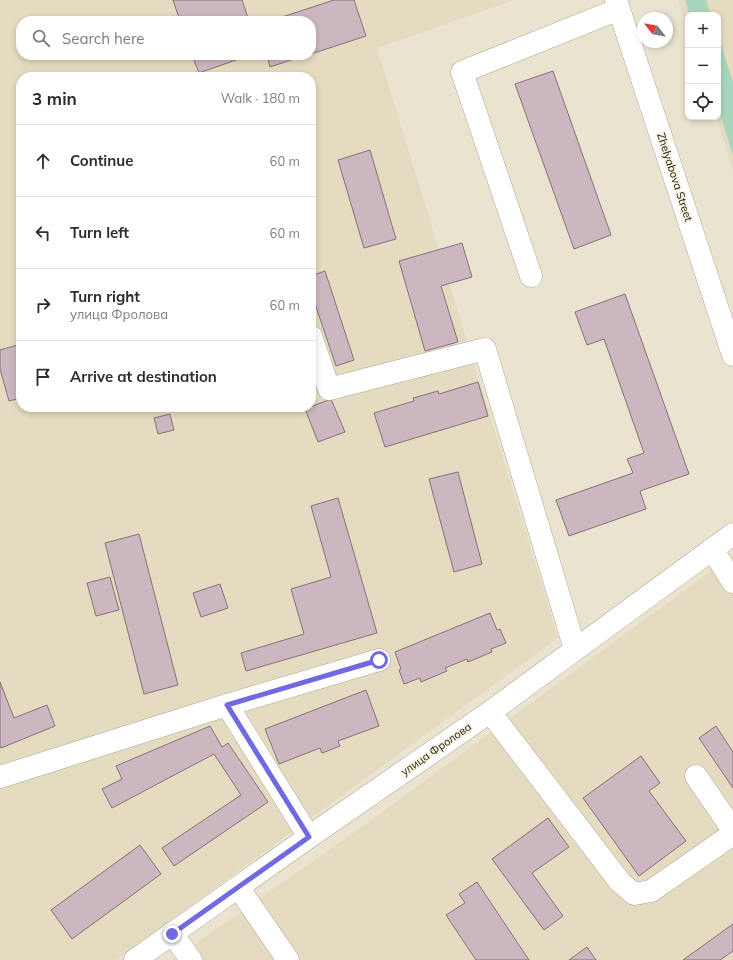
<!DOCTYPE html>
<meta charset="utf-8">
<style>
:root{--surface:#fff;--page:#f7f7f7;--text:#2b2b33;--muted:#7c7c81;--line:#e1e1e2}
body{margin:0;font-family:Mulish,sans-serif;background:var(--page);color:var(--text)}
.controls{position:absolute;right:12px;top:12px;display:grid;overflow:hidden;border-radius:8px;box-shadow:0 2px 6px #0003}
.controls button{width:36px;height:36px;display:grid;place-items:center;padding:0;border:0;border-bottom:1px solid var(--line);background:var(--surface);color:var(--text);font:20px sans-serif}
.compass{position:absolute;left:637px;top:12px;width:36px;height:36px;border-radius:50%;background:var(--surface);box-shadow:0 2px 6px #0003;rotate:301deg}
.stop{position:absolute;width:12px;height:12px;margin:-9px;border:3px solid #7169e3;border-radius:50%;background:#fff}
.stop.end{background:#7169e3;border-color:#fff;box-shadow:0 1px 4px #0008}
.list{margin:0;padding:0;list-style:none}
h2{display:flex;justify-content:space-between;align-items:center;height:52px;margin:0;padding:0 16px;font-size:17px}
h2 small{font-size:13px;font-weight:400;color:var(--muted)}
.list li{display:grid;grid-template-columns:26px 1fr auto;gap:12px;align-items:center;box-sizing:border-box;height:72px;padding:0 16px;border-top:1px solid var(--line)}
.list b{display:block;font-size:15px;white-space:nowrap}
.list p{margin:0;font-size:13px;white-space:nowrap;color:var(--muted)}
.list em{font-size:13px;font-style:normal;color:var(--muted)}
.icon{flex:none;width:22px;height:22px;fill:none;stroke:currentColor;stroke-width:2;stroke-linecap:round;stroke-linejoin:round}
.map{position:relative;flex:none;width:733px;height:960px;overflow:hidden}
.search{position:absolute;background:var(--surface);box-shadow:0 2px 6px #0003;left:16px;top:16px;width:300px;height:44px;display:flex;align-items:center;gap:10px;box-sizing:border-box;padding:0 14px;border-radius:16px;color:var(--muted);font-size:15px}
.panel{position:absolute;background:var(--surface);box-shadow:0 2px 6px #0003;left:16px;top:72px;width:300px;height:340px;border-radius:16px}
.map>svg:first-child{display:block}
</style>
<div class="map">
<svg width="733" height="960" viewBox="0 0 733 960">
<rect width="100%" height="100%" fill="#eae3d0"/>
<g fill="#e4dbc0" fill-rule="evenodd">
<path d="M0,0h514l-137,48 181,590 -442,322h-116zM21,21h290v34h-290zM21,77h290v330h-290z"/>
<polygon points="678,0 733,0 733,171 716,117 718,117 718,15 688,15 688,30"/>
<polygon points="733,555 733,960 172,960 359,829"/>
</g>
<g fill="#a8d6bd">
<polygon points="685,0 706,0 711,15 690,15"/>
<polygon points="718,36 733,82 733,156 718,107"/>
</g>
<g fill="#ccb7c0" stroke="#86727a">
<polygon points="173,0 242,0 249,21 180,21"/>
<polygon points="334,0 354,0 366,36 311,54 311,21 270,21"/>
<polygon points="192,55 250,55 199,73"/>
<polygon points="267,55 306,55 270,67"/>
<polygon points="553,71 611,235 574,249 515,84"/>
<polygon points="370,150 396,239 364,248 338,160"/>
<polygon points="462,243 472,277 441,286 458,342 425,351 399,261"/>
<polygon points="325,271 354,360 336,366 311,292 311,276"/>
<polygon points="625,294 689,474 640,491 646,509 569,536 556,500 633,473 627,459 644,453 604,339 587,345 575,312"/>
<polygon points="21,344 21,398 9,401 0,369 0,350"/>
<polygon points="478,382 488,416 385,447 374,413 414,401 413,398 438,391 439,394"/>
<polygon points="331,399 345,432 318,442 305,409"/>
<polygon points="170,414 174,430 158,434 154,418"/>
<polygon points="458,472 482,564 454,572 429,479"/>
<polygon points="338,498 377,633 246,671 241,653 304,634 291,589 331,577 311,506"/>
<polygon points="139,534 178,685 144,694 105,543"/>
<polygon points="110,577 119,610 96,616 87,583"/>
<polygon points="220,584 228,608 201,617 193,593"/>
<polygon points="490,613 497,630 500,629 506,643 491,649 492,652 468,662 467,659 445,668 447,671 421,682 420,678 404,684 399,670 401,669 395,652"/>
<polygon points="0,682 14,718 47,705 55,726 1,748 0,746"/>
<polygon points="366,690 379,726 338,741 340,746 322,753 320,748 279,764 265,729"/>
<polygon points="210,726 222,747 228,743 268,802 174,866 162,848 241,795 214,754 112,808 102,789 122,779 116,766"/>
<polygon points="716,726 733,752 733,788 699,738"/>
<polygon points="641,756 660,783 649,791 686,841 639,876 583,798"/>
<polygon points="548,818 569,847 532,873 563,916 544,930 492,859"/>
<polygon points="140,845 161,874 72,939 51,910"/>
<polygon points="477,882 529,960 476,960 446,915 465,903 459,894"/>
<polygon points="733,924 733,951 720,960 683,960"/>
<polygon points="587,947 596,960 569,960"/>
</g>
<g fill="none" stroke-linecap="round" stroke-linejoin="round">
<defs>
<g id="minor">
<polyline points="616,0 733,355"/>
<polyline points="531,276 462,72 619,9"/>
<polyline points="311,336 329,389 485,349 575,649"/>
<polyline points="712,549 733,582"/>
<polyline points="227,705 309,837"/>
<polyline points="490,712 620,882 634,894 651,891 733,834"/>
<polyline points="696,776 733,830"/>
<polyline points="0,777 227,705 379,660"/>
<polyline points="238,887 288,960"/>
<polyline points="172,933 191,960"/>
<polyline points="135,960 309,837 490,712 733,534"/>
</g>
</defs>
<use href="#minor" stroke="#aea896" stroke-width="23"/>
<use href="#minor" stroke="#fff" stroke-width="22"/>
</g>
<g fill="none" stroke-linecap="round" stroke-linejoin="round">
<polyline stroke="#7169e3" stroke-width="5" points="172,934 309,837 227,705 379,660"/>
</g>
<g text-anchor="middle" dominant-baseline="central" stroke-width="3" stroke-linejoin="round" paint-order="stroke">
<g font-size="11" fill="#222019" stroke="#f7f0dd">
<text transform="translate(675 177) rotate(72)">Zhelyabova Street</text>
<text transform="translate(436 749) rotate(-35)">улица Фролова</text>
</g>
</g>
</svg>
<div class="controls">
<button>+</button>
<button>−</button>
<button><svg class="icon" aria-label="locate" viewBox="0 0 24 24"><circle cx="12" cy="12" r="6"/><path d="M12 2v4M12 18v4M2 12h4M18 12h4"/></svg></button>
</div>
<svg class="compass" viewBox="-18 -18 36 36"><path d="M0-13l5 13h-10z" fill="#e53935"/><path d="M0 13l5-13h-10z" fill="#7c7c81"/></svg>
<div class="stop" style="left:379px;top:660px"></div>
<div class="stop end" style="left:172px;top:934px"></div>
<div class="search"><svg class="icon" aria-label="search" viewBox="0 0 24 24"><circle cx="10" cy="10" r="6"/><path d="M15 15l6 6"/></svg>Search here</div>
<section class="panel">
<h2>3 min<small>Walk · 180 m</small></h2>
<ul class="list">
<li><svg class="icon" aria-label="ahead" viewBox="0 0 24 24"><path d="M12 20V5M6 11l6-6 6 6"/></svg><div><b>Continue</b></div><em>60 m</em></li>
<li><svg class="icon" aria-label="left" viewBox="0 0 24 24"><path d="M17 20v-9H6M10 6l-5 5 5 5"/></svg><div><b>Turn left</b></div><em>60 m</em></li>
<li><svg class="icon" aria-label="right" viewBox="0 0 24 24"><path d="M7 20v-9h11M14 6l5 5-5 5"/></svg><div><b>Turn right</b><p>улица Фролова</p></div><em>60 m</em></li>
<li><svg class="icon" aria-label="arrive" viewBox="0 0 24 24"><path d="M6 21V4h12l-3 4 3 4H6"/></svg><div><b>Arrive at destination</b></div></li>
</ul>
</section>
</div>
